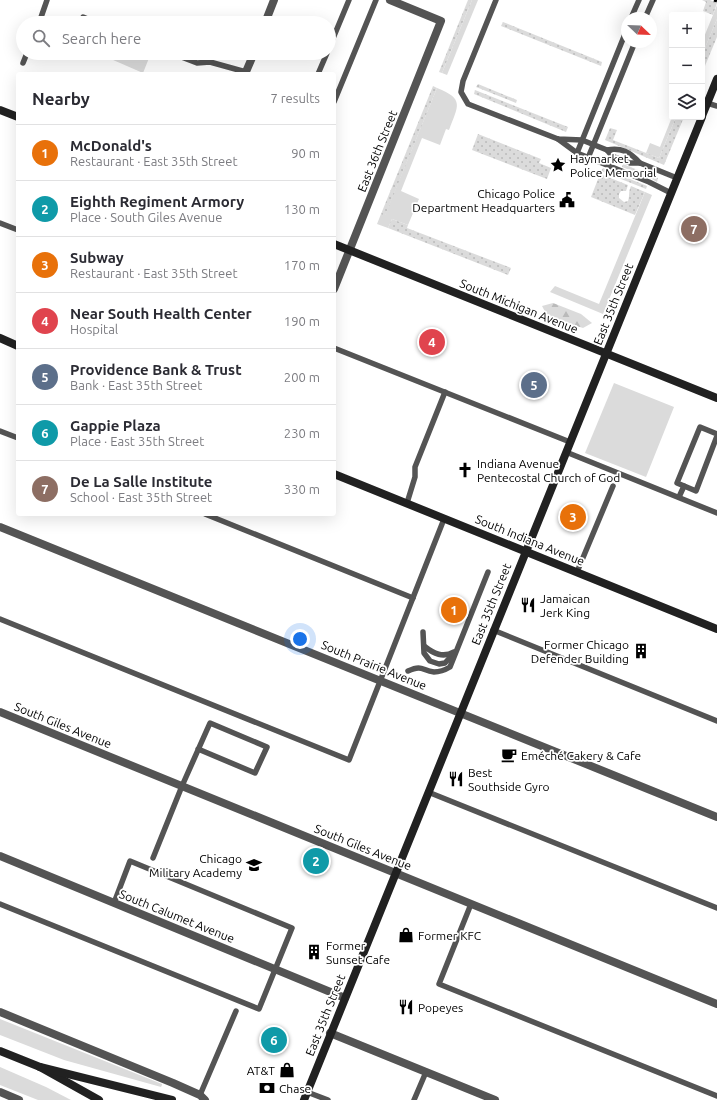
<!DOCTYPE html>
<meta charset="utf-8">
<style>
:root{--surface:#fff;--page:#f7f7f7;--text:#2b2b33;--muted:#7c7c81;--line:#e1e1e2;--accent:#000}
body{margin:0;font-family:Ubuntu,sans-serif;background:var(--page);color:var(--text)}
.controls{position:absolute;right:12px;top:12px;display:grid;overflow:hidden;border-radius:4px;box-shadow:0 4px 16px #0002}
.controls button{width:36px;height:36px;display:grid;place-items:center;padding:0;border:0;border-bottom:1px solid var(--line);background:var(--surface);color:var(--text);font:20px sans-serif}
.compass{position:absolute;left:621px;top:12px;width:36px;height:36px;border-radius:50%;background:var(--surface);box-shadow:0 4px 16px #0002;rotate:113deg}
.you{position:absolute;left:300px;top:639px;width:14px;height:14px;margin:-10px;border:3px solid #fff;border-radius:50%;background:#1a73e8;box-shadow:0 0 0 6px #1a73e833}
.badge{display:grid;place-items:center;width:26px;height:26px;border-radius:50%;background:var(--accent);color:#fff;font-size:13px;font-weight:700}
.pin{position:absolute;translate:-50% -50%;border:2px solid #fff;box-shadow:0 1px 4px #0006}
.list{margin:0;padding:0;list-style:none}
h2{display:flex;justify-content:space-between;align-items:center;height:52px;margin:0;padding:0 16px;font-size:17px}
h2 small{font-size:13px;font-weight:400;color:var(--muted)}
.list li{display:grid;grid-template-columns:26px 1fr auto;gap:12px;align-items:center;box-sizing:border-box;height:56px;padding:0 16px;border-top:1px solid var(--line)}
.list b{display:block;font-size:15px;white-space:nowrap}
.list p{margin:0;font-size:13px;white-space:nowrap;color:var(--muted)}
.list em{font-size:13px;font-style:normal;color:var(--muted)}
.icon{flex:none;width:22px;height:22px;fill:none;stroke:currentColor;stroke-width:2;stroke-linecap:round;stroke-linejoin:round}
.map{position:relative;flex:none;width:717px;height:1100px;overflow:hidden}
.search{position:absolute;background:var(--surface);box-shadow:0 4px 16px #0002;left:16px;top:16px;width:320px;height:44px;display:flex;align-items:center;gap:10px;box-sizing:border-box;padding:0 14px;border-radius:22px;color:var(--muted);font-size:15px}
.panel{position:absolute;background:var(--surface);box-shadow:0 4px 16px #0002;left:16px;top:72px;width:320px;height:444px;border-radius:4px}
.map>svg:first-child{display:block}
</style>
<div class="map">
<svg width="717" height="1100" viewBox="0 0 717 1100">
<defs>
<pattern id="forest-firs" width="22" height="20" patternUnits="userSpaceOnUse"><rect width="22" height="20" fill="#dbdbdb"/><path d="M5 1l3.5 6h-7zM16 11l3.5 6h-7z" fill="#bababa"/></pattern>
<pattern id="garden-dots" width="8" height="8" patternUnits="userSpaceOnUse"><rect width="8" height="8" fill="#dbdbdb"/><path d="M2 2h.1M6 6h.1" fill="none" stroke="#bababa" stroke-width="1.8" stroke-linecap="round"/></pattern>
</defs>
<rect width="100%" height="100%" fill="#fff"/>
<g fill="#dbdbdb">
<polygon points="472,0 478,0 447,75 442,73"/>
<polygon points="717,5 717,19 702,55 702,42"/>
<polygon points="97,53 151,53 143,73"/>
<path d="M437,88c28,11 21,18 12,42l-3,-1 -6,16 -18,-7 -21,53 18,8 -11,26 -16,-6 -4,9 -11,-4 4,-10 4,1z"/>
<polygon points="672,117 676,117 659,158 646,153 650,143 660,147"/>
<polygon points="645,192 652,195 603,314 550,292 555,286 599,304"/>
<polygon points="614,383 674,407 646,477 585,453"/>
<polygon points="0,1019 162,1084 162,1085 161,1087 64,1060 0,1035"/>
<polygon points="0,1067 46,1087 71,1100 38,1100 0,1085"/>
</g>
<polygon fill="url(#forest-firs)" points="553,303 581,314 592,323 583,328 548,317 542,306"/>
<g fill="url(#garden-dots)">
<polygon points="468,0 472,0 442,73 439,72"/>
<polygon points="702,0 710,0 717,3 713,15 703,11 706,2"/>
<polygon points="717,19 717,37 702,73 702,55"/>
<polygon points="503,22 602,62 601,66 501,26"/>
<polygon points="478,84 517,100 516,103 476,87"/>
<polygon points="433,86 437,88 385,216 381,214"/>
<polygon points="475,90 568,127 566,132 474,94"/>
<polygon points="676,117 684,117 664,165 605,140 610,128 617,130 613,140 659,158"/>
<polygon points="478,134 541,159 539,163 551,168 547,179 472,150"/>
<polygon points="623,164 658,178 657,182 650,178 622,167"/>
<polygon points="603,168 647,186 646,189 601,171"/>
<path d="M600,174l28,11 -2,6h-5l-2,3v4l5,4 4,-1c2,-5 0,-9 3,-15l14,6 -10,23 -44,-18z"/>
<polygon points="392,219 408,225 407,228 511,268 508,275 388,228"/>
</g>
<g fill="none" stroke-linecap="round" stroke-linejoin="round">
<g stroke="#545454" stroke-width="5.5">
<polyline points="496,0 463,81 461,92 468,104 558,139 582,140 607,150 612,156 630,163 640,163 677,178"/>
<polyline points="83,17 97,23"/>
<polyline points="631,18 639,0"/>
<polyline points="645,18 653,0"/>
<polyline points="39,23 47,0"/>
<polyline points="329,48 349,0"/>
<polyline points="171,53 197,63 210,62 246,72"/>
<polyline points="23,63 27,53"/>
<polyline points="318,74 327,53"/>
<polyline points="334,102 376,0"/>
<polyline points="707,103 717,106"/>
<polyline points="558,139 577,153 649,182 671,193"/>
<path d="M607,150c14,-3 23,2 33,13"/>
<polyline points="577,153 627,29"/>
<polyline points="588,158 635,42"/>
<polyline points="0,223 18,230"/>
<polyline points="334,348 570,442"/>
<polyline points="0,431 18,438"/>
<polyline points="717,434 700,427 677,483 696,491 717,436"/>
<polyline points="566,452 717,513"/>
<polyline points="679,497 684,486"/>
<polyline points="407,503 415,477 415,467 445,392"/>
<polyline points="205,514 413,598"/>
<polyline points="577,572 613,486"/>
<polyline points="0,619 349,760 444,519"/>
<polyline points="493,630 717,721"/>
<polyline points="423,632 424,653 430,661 439,664 445,663 454,653"/>
<path d="M424,646c10,8 19,12 30,6"/>
<path d="M408,671c15,-7 14,0 26,1 6,0 11,-2 16,-5l38,-95"/>
<polyline points="428,792 717,908"/>
<polyline points="153,858 182,786 210,723 267,747 255,773 198,749"/>
<polyline points="0,904 259,1009 292,928 130,861 114,903"/>
<polyline points="471,904 439,984 717,1096"/>
<polyline points="307,1092 328,1100"/>
<polyline points="200,1095 236,1011"/>
<polyline points="414,1100 426,1072"/>
</g>
<g stroke="#545454" stroke-width="8">
<polyline points="265,23 274,0"/>
<polyline points="245,74 254,53"/>
<polyline points="334,289 441,21 390,0"/>
<polyline points="0,527 717,817"/>
<polyline points="0,712 717,1004"/>
<polyline points="0,856 345,998"/>
<polyline points="0,1012 173,1083 200,1095 205,1100"/>
<polyline points="330,1033 495,1100"/>
<polyline points="0,1092 19,1100"/>
</g>
<g stroke="#212121" stroke-width="8">
<polyline points="0,110 18,117"/>
<polyline points="702,116 717,79"/>
<polyline points="334,244 717,398"/>
<polyline points="0,338 18,346"/>
<polyline points="334,474 717,629"/>
<polyline points="0,1051 40,1067 99,1100"/>
<polyline points="40,1067 172,1100"/>
<polyline points="304,1100 702,117"/>
</g>
<polyline stroke="#000" stroke-width="3" stroke-dasharray="6 2 1 2" stroke-linecap="butt" points="714,0 717,1"/>
</g>
<defs>
<symbol id="sight-bare" viewBox="-9 -9 18 18"><path d="M0-6L1.8-2.2L6-1.7L2.9 1.2L3.7 5.4L0 3.3L-3.7 5.4L-2.9 1.2L-6-1.7L-1.8-2.2Z" fill="#000" stroke="#fff" stroke-width="2.5" paint-order="stroke"/></symbol>
<symbol id="civic-bare" viewBox="-9 -9 18 18"><path d="M-.6-6.5H3V-4.5H.6V-3L4-1V1h2V6H-6V1h2V-1L-.6-3ZM-1.2 2.5V6h2.4V2.5Z" fill="#000" stroke="#fff" stroke-width="2.5" paint-order="stroke"/></symbol>
<symbol id="church-bare" viewBox="-9 -9 18 18"><path d="M-1.2-6h2.4v3.5h3.3v2.4h-3.3V6h-2.4V-.1h-3.3v-2.4h3.3Z" fill="#000" stroke="#fff" stroke-width="2.5" paint-order="stroke"/></symbol>
<symbol id="restaurant-bare" viewBox="-9 -9 18 18"><path d="M-5-6h1v4h1v-4h1v4h1v-4h1v5L-1.5 .5V6h-2V.5L-5-1ZM5-6V6H3V1.5H1.5Q1.5-4 5-6Z" fill="#000" stroke="#fff" stroke-width="2.5" paint-order="stroke"/></symbol>
<symbol id="building-bare" viewBox="-9 -9 18 18"><path d="M-4-6H4V6H1V3H-1V6H-4ZM-2.5-4.3h1.7v1.8h-1.7ZM.8-4.3h1.7v1.8H.8ZM-2.5-1h1.7V.8h-1.7ZM.8-1h1.7V.8H.8Z" fill="#000" stroke="#fff" stroke-width="2.5" paint-order="stroke"/></symbol>
<symbol id="cafe-bare" viewBox="-9 -9 18 18"><path d="M-5.5-4.5H6V0H3Q3 3.5 0 3.5H-2.5Q-5.5 3.5-5.5 0ZM3-3.2v2h1.7v-2ZM-6 4.5H4V6H-6Z" fill="#000" stroke="#fff" stroke-width="2.5" paint-order="stroke"/></symbol>
<symbol id="school-bare" viewBox="-9 -9 18 18"><path d="M0-5L7-2L0 1L-7-2ZM-4 1L0 2.5L4 1V4Q0 6-4 4Z" fill="#000" stroke="#fff" stroke-width="2.5" paint-order="stroke"/></symbol>
<symbol id="shop-bare" viewBox="-9 -9 18 18"><path d="M-5-2.5h2.3a2.7 3.5 0 0 1 5.4 0H5L5.5 6h-11ZM-1.5-2.5h3a1.5 2.3 0 0 0-3 0Z" fill="#000" stroke="#fff" stroke-width="2.5" paint-order="stroke"/></symbol>
<symbol id="bank-bare" viewBox="-9 -9 18 18"><path d="M-6-4H6V4H-6ZM0-2.3a2.3 2.3 0 1 0 0 4.6a2.3 2.3 0 1 0 0-4.6Z" fill="#000" stroke="#fff" stroke-width="2.5" paint-order="stroke"/></symbol>
</defs>
<g fill-rule="evenodd">
<use href="#sight-bare" x="547" y="154" width="22" height="22"/>
<use href="#civic-bare" x="556" y="189" width="22" height="22"/>
<use href="#church-bare" x="454" y="459" width="22" height="22"/>
<use href="#restaurant-bare" x="517" y="594" width="22" height="22"/>
<use href="#building-bare" x="630" y="640" width="22" height="22"/>
<use href="#cafe-bare" x="498" y="744" width="22" height="22"/>
<use href="#restaurant-bare" x="445" y="768" width="22" height="22"/>
<use href="#school-bare" x="243" y="854" width="22" height="22"/>
<use href="#shop-bare" x="395" y="924" width="22" height="22"/>
<use href="#building-bare" x="303" y="941" width="22" height="22"/>
<use href="#restaurant-bare" x="395" y="996" width="22" height="22"/>
<use href="#shop-bare" x="276" y="1059" width="22" height="22"/>
<use href="#bank-bare" x="256" y="1077" width="22" height="22"/>
</g>
<g text-anchor="middle" dominant-baseline="central" stroke-width="3.5" stroke-linejoin="round" paint-order="stroke">
<g font-size="12" fill="#000" stroke="#fff">
<text transform="translate(377 151) rotate(-68)">East 36th Street</text>
<text transform="translate(613 304) rotate(-68)">East 35th Street</text>
<text transform="translate(519 306) rotate(22)">South Michigan Avenue</text>
<text transform="translate(530 540) rotate(22)">South Indiana Avenue</text>
<text transform="translate(491 604) rotate(-68)">East 35th Street</text>
<text transform="translate(374 665) rotate(22)">South Prairie Avenue</text>
<text transform="translate(63 725) rotate(22)">South Giles Avenue</text>
<text transform="translate(363 847) rotate(22)">South Giles Avenue</text>
<text transform="translate(177 916) rotate(22)">South Calumet Avenue</text>
<text transform="translate(325 1015) rotate(-68)">East 35th Street</text>
</g>
<g font-size="12" fill="#000" stroke="#fff" text-anchor="start">
<text x="570" y="158">Haymarket<tspan x="570" dy="14">Police Memorial</tspan></text>
<text x="555" y="193" text-anchor="end">Chicago Police<tspan x="555" dy="14">Department Headquarters</tspan></text>
<text x="477" y="463">Indiana Avenue<tspan x="477" dy="14">Pentecostal Church of God</tspan></text>
<text x="540" y="598">Jamaican<tspan x="540" dy="14">Jerk King</tspan></text>
<text x="629" y="644" text-anchor="end">Former Chicago<tspan x="629" dy="14">Defender Building</tspan></text>
<text x="521" y="755">Eméché Cakery &amp; Cafe</text>
<text x="468" y="772">Best<tspan x="468" dy="14">Southside Gyro</tspan></text>
<text x="242" y="858" text-anchor="end">Chicago<tspan x="242" dy="14">Military Academy</tspan></text>
<text x="418" y="935">Former KFC</text>
<text x="326" y="945">Former<tspan x="326" dy="14">Sunset Cafe</tspan></text>
<text x="418" y="1007">Popeyes</text>
<text x="275" y="1070" text-anchor="end">AT&amp;T</text>
<text x="279" y="1088">Chase</text>
</g>
</g>
</svg>
<div class="controls">
<button>+</button>
<button>−</button>
<button><svg class="icon" aria-label="layers" viewBox="0 0 24 24"><path d="M12 4l9 5-9 5-9-5zM3 14l9 5 9-5"/></svg></button>
</div>
<svg class="compass" viewBox="-18 -18 36 36"><path d="M0-13l5 13h-10z" fill="#e53935"/><path d="M0 13l5-13h-10z" fill="#7c7c81"/></svg>
<div class="you"></div>
<div class="pin badge" style="left:454px;top:610px;background:#e8710a">1</div>
<div class="pin badge" style="left:316px;top:861px;background:#0f9aa8">2</div>
<div class="pin badge" style="left:573px;top:517px;background:#e8710a">3</div>
<div class="pin badge" style="left:432px;top:342px;background:#e0444e">4</div>
<div class="pin badge" style="left:534px;top:385px;background:#5c6f8a">5</div>
<div class="pin badge" style="left:274px;top:1040px;background:#0f9aa8">6</div>
<div class="pin badge" style="left:694px;top:229px;background:#8d6e63">7</div>
<div class="search"><svg class="icon" aria-label="search" viewBox="0 0 24 24"><circle cx="10" cy="10" r="6"/><path d="M15 15l6 6"/></svg>Search here</div>
<section class="panel">
<h2>Nearby<small>7 results</small></h2>
<ul class="list">
<li><span class="badge" style="background:#e8710a">1</span><div><b>McDonald's</b><p>Restaurant · East 35th Street</p></div><em>90 m</em></li>
<li><span class="badge" style="background:#0f9aa8">2</span><div><b>Eighth Regiment Armory</b><p>Place · South Giles Avenue</p></div><em>130 m</em></li>
<li><span class="badge" style="background:#e8710a">3</span><div><b>Subway</b><p>Restaurant · East 35th Street</p></div><em>170 m</em></li>
<li><span class="badge" style="background:#e0444e">4</span><div><b>Near South Health Center</b><p>Hospital</p></div><em>190 m</em></li>
<li><span class="badge" style="background:#5c6f8a">5</span><div><b>Providence Bank &amp; Trust</b><p>Bank · East 35th Street</p></div><em>200 m</em></li>
<li><span class="badge" style="background:#0f9aa8">6</span><div><b>Gappie Plaza</b><p>Place · East 35th Street</p></div><em>230 m</em></li>
<li><span class="badge" style="background:#8d6e63">7</span><div><b>De La Salle Institute</b><p>School · East 35th Street</p></div><em>330 m</em></li>
</ul>
</section>
</div>
